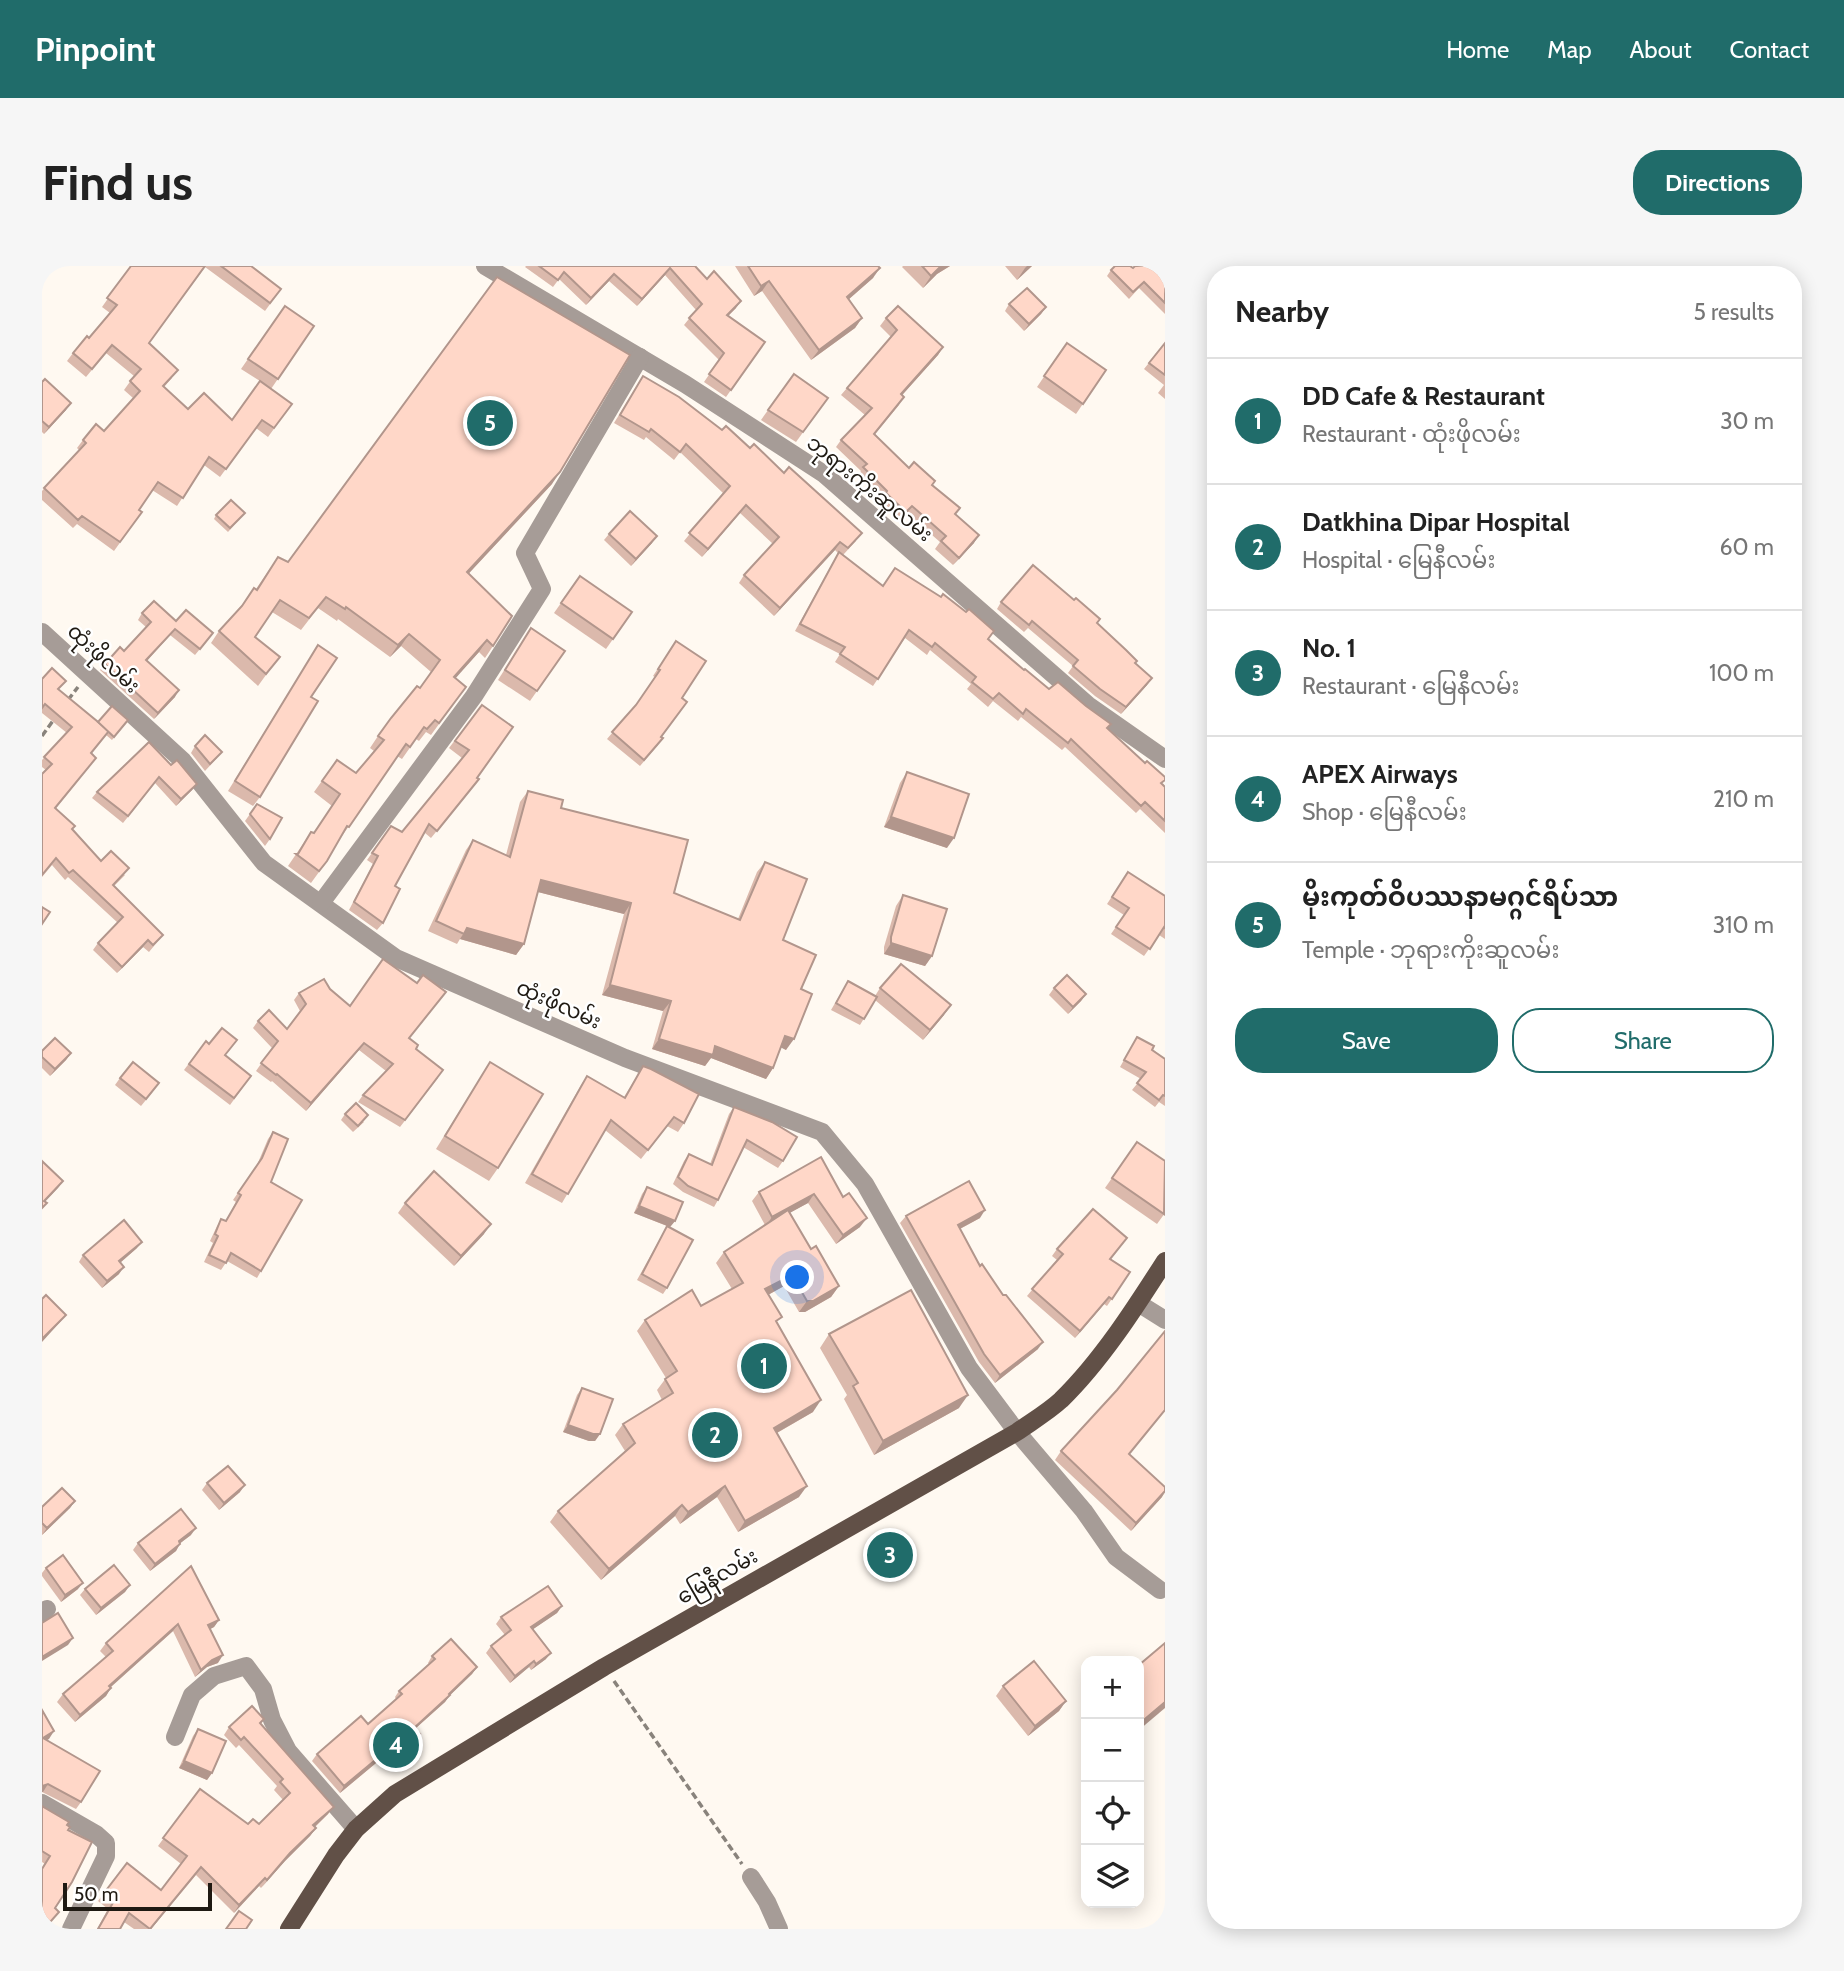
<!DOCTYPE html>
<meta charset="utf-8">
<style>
:root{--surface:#fff;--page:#f6f6f6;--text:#222;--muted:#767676;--line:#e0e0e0;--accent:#206c6a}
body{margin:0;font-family:Cabin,"Noto Sans Myanmar",sans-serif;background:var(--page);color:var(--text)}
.controls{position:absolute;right:21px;bottom:21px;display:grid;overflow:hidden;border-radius:14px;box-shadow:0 4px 18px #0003}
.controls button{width:63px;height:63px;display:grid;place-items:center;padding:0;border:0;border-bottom:2px solid var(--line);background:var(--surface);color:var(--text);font:35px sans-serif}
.scale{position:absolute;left:21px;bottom:18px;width:149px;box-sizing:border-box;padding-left:7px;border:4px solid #1f1a13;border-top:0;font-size:19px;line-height:24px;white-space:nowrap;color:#1f1a13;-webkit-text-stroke:5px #fff;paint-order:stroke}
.you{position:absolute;left:756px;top:1012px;width:24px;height:24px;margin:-18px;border:5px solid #fff;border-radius:50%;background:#1a73e8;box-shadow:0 0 0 10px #1a73e833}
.badge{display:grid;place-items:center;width:46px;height:46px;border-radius:50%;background:var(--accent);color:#fff;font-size:23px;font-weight:700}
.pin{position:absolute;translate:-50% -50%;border:4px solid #fff;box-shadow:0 2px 7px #0006}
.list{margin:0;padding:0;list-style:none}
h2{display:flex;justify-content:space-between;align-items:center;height:91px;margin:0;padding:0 28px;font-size:30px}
h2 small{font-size:23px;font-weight:400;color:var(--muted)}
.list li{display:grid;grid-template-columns:46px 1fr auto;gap:21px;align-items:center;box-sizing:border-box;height:126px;padding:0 28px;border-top:2px solid var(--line)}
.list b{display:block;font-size:26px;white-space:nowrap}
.list p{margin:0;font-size:23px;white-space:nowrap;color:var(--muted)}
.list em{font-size:23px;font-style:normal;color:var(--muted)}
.actions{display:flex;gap:14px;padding:21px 28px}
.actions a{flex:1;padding:16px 0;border:2px solid var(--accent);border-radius:28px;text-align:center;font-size:24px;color:var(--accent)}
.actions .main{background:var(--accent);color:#fff}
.icon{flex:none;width:38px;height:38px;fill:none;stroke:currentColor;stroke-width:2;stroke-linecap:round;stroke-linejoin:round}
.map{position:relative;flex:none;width:1123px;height:1663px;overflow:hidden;border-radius:28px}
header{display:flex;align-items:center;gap:42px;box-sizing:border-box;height:98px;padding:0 35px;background:var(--accent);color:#fff}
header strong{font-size:33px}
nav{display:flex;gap:38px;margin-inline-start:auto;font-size:24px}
.intro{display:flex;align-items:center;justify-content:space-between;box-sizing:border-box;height:168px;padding:0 42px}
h1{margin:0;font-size:49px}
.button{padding:18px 32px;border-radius:28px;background:var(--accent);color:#fff;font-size:24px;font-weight:700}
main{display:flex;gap:42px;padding:0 42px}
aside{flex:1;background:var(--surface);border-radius:28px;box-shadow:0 4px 18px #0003}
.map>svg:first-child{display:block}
</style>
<header>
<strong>Pinpoint</strong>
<nav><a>Home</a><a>Map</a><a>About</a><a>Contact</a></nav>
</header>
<div class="intro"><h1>Find us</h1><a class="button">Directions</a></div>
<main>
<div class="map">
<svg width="1123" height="1663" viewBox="0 0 1123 1663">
<rect width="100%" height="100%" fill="#fff9f1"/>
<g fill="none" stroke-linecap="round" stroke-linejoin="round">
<g stroke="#89837c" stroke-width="3.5" stroke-dasharray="7 3.5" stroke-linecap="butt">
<polyline points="26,434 36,421"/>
<polyline points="0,470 13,452"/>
<polyline points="572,1415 700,1598"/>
</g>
<g stroke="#a69c97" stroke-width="18">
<polyline points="443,0 643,118 782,208 1046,439 1123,493"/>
<polyline points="0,366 141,495 222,597 354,692 583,792 780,866 823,918 927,1102 975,1166 1042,1245 1074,1291 1118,1324"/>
<polyline points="279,637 432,430 500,323 483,287 598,91"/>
<polyline points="1096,1037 1123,1054"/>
<polyline points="0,1347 5,1343"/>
<polyline points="133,1471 150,1429 172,1410 204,1400 221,1423 230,1454 246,1485 314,1563"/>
<polyline points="0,1537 54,1568 64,1577 64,1590 29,1663"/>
<polyline points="709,1611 725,1636 737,1663"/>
</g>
<path stroke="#615047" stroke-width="18" d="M247,1663l47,-74 20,-26 39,-35 209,-127 413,-235c14,-10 31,-20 44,-32 40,-39 74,-92 104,-139"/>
</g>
<g fill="#dbb9ac">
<polygon points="89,0 209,0 239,23 223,45 163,1 107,77 130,112 122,121 146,143 190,154 218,115 199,103 243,40 272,60 229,123 250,138 226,171 214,162 178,211 162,199 135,240 110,224 97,244 100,246 72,285 35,258 31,262 0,234 0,225 37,184 35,182 41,174 62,165 91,132 82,124 92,110 64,87 44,111 25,95 31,87 47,72 68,47 60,41"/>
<polygon points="484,0 653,0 694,42 686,50 723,76 684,131 662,116 677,94 642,59 654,44 623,9 595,40 567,15 544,39 517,13 511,21 483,1"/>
<polygon points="693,0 836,0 831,12 807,33 820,52 813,62 769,94 720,25 712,30"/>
<polygon points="861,0 908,0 895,8 881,22 860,1"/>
<polygon points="963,0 990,0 975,14"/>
<polygon points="1123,0 1123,48 1097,22 1087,33 1065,10 1069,4"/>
<polygon points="967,38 1004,41 999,48 982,65 963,45"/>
<polygon points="844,52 901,81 896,89 860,129 857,139 833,168 867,202 893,215 890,219 914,248 932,277 911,299 893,283 898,276 865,247 859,253 838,234 840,233 816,209 819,205 794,181 799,174 823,149 799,129 805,122 849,71 838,60"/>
<polygon points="1025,77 1064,104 1034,148 995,121"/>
<polygon points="1123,77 1123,133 1116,127 1122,119 1102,103"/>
<polygon points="752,108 786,132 754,176 719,154"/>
<polygon points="601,110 708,182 814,275 801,289 841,320 946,373 982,404 1007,423 1065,462 1123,521 1123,567 1098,543 1094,547 1023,481 1020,484 979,451 976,455 951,435 946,441 925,423 929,418 888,384 885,389 863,372 831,420 793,396 798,388 753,365 796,287 793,284 732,350 697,317 702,309 731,278 698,247 660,291 642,275 681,227 638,186 632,194 604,171 602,174 572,157"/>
<polygon points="0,116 24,144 2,168 0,166"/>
<polygon points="510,218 426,308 451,380 443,392 437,386 413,412 424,421 389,469 384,466 377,475 374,473 360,493 355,490 298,573 285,595 269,617 246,600 269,566 272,567 290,540 272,526 295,494 314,507 332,485 328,482 336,470 378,422 389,406 359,380 348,391 296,353 295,355 276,342 259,364 230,346 213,371 229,402 216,420 169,377 177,365 214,323 236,291 246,296"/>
<polygon points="203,247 186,266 172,253 174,249"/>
<polygon points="567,268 610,277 589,300 562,274"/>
<polygon points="538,310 590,346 564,383 512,347"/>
<polygon points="1032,334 1058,353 1055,358 1093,397 1105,419 1079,448 1053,430 1026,407 1031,400 986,362 982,366 955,343 959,336"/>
<polygon points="100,347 134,355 171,367 153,389 128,369 105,395 133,431 112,453 58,404 63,398 82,385 104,361 96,354"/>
<polygon points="489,362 523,385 488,435 456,414"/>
<polygon points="634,375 640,432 619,471 616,479 598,500 565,473 594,439 613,411 611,410"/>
<polygon points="276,379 269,431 218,531 211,540 186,525"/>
<polygon points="0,413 17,424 56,456 86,454 70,474 64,469 49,488 54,492 14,542 31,563 59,595 83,609 72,620 121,669 107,686 101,681 75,707 51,684 56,677 76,657 26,611 23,614 10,599 0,611 0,508 4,504 0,501 0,494 25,467 0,447"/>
<polygon points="440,439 435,512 437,513 389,572 383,567 353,620 341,657 335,664 307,644 331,598 325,594 349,560 360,566 420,492 407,482"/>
<polygon points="153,480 175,492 163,505 149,487"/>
<polygon points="129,499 150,524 134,540 113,517 81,557 50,532 55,526"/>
<polygon points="865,506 905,582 842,561 858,517"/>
<polygon points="486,525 519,542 632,627 696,653 715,606 723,596 741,674 759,723 744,784 739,781 731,802 724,813 669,792 663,800 610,783 621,745 560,729 582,648 496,626 482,678 474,689 418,673 415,678 386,665 424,584 431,574 464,589 478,536"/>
<polygon points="215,538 228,573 223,580 203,555"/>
<polygon points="1086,606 1123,630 1123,673 1117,669 1102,690 1069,668 1082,649 1065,638"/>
<polygon points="861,629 890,690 883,700 842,688 842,681 854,640"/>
<polygon points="806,715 833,730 838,722 902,749 881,774 833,734 818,759 789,744"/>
<polygon points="1012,722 1044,728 1039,735 1026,748 1007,729"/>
<polygon points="288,723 308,740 368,773 374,783 396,812 358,861 316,836 321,829 344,805 317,784 264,845 230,815 229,816 214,805 230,782 211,762 216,755 245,763 258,745 252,734 257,727"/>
<polygon points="1095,771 1123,793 1123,840 1117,836 1113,841 1090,824 1099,813 1078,801"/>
<polygon points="164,775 209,810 188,839 142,804"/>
<polygon points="0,785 29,787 24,794 8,810 0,802"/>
<polygon points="448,796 456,902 447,915 394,883"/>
<polygon points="601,800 642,857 636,866 625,860 599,893 563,864 520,937 483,917 539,819 545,810 582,831"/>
<polygon points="78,812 112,824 99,840 73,819"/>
<polygon points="692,841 741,895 736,902 701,881 676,934 672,941 641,926 631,918 642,895 647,888 668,898 687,848"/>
<polygon points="303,848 322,856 311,866 299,854"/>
<polygon points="231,866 229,916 219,1005 215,1012 185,995 179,1004 162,996 171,977 168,975 175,960 179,953 184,955 194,936 191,934 215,899 226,873"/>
<polygon points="1095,876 1123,947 1115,958 1063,922"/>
<polygon points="779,891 818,961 794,978 766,937 747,947 769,983 797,1020 789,1031 763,1046 757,1046 742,1020 726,1029 736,1058 771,1146 735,1167 757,1231 696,1266 675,1231 638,1258 633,1250 559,1314 508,1256 516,1245 583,1185 573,1169 581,1158 620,1134 615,1124 624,1112 595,1065 603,1054 659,1040 690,1023 674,997 682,986 723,959 710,935 717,926"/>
<polygon points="605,921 633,955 628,961 625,1022 621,1028 595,1014 625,960 592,947 600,928"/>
<polygon points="363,937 442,968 412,1000 356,947"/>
<polygon points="864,950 938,952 918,963 938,1000 961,1029 996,1083 953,1117 937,1096 858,957"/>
<polygon points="1085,972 1069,993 1088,1006 1065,1040 1062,1038 1033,1072 985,1030 1015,994 1010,990 1015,983"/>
<polygon points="95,982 78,997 77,1008 60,1022 37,996 41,989"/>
<polygon points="787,1068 917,1142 832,1189 802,1133 805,1129 778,1082"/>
<polygon points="540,1122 558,1168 553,1175 547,1175 521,1166 535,1129"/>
<polygon points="1019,1185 1088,1189 1120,1231 1089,1265 1013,1194"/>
<polygon points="165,1217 198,1226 177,1244 160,1224"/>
<polygon points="33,1235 28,1242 0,1269 0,1241"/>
<polygon points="149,1269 138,1277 134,1285 108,1305 91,1284 96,1277"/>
<polygon points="149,1300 177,1354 172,1361 168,1363 176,1397 165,1401 153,1411 131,1365 69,1421 64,1430 33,1456 15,1436 21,1428 64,1391 58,1385 64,1377"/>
<polygon points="4,1302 36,1323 19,1336 0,1310 0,1307"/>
<polygon points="88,1319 83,1326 54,1349 38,1329 43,1323"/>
<polygon points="520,1340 515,1347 491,1363 504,1393 489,1404 487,1401 468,1417 444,1387 449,1380 463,1369 454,1358 459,1351"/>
<polygon points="390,1390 435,1401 430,1408 408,1429 403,1436 373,1463 373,1475 352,1494 346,1487 298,1527 270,1495 275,1488 326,1458 354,1433 353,1431 357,1425 387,1398 386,1397"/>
<polygon points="961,1420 1024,1435 1017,1445 986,1470 954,1430"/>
<polygon points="0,1444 12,1465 5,1474 39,1536 34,1543 0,1526"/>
<polygon points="222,1453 219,1458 286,1548 273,1561 274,1562 268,1570 243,1595 219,1622 217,1620 192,1647 154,1609 109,1663 92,1663 82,1656 78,1663 55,1663 66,1643 56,1635 62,1627 119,1624 139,1598 116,1580 158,1523 206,1558 217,1558 241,1534 232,1524 235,1520 197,1479 194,1482 182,1469 187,1461"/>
<polygon points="156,1463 170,1507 165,1514 137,1502 151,1470"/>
<polygon points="0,1540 25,1559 26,1564 13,1642 17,1646 3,1663 0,1663 3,1598 0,1596"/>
</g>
<g fill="#b2968c">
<polygon points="899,0 908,0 895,8 881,22 889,10"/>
<polygon points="985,0 990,0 975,14 983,2"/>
<polygon points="628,2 623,9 595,40 600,33"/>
<polygon points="838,2 831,12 798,41 805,31"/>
<polygon points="572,8 567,15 544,39 549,32"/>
<polygon points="727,15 720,25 712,30 719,20"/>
<polygon points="699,35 694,42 680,56 685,49"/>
<polygon points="1004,41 999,48 982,65 987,58"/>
<polygon points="820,52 813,62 769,94 777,84"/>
<polygon points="901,81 896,89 854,136 859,128"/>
<polygon points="29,137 24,144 2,168 7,161"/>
<polygon points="518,206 510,218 417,318 425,306"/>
<polygon points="704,239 698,247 660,291 666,283"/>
<polygon points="937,269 932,277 911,299 917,292"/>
<polygon points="615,270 610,277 589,300 594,293"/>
<polygon points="798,276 793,284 732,350 738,342"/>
<polygon points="133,363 128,369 100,400 104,394"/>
<polygon points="367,368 359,380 348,391 356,379"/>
<polygon points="445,374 437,386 404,423 412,411"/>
<polygon points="1110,412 1105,419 1079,448 1084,441"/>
<polygon points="137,424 133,431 112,453 116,447"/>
<polygon points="155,518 150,524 134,540 139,533"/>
<polygon points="849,551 912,572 905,582 842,561"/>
<polygon points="499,614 589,637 582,648 492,625"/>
<polygon points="425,662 482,678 474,689 418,673"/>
<polygon points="106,674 101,681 75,707 80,701"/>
<polygon points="849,677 890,690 883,700 842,688"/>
<polygon points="568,719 629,735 621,745 560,729"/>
<polygon points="1044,728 1039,735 1026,748 1031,741"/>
<polygon points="909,739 902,749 881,774 888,764"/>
<polygon points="743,770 752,773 744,784 736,780"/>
<polygon points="617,773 673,780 731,802 724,813 669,792 663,800 610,783"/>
<polygon points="322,777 317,784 264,845 269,837"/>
<polygon points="29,787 24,794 8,810 13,803"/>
<polygon points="21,915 16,922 0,939 2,935"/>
<polygon points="772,928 766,937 724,960 730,951"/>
<polygon points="597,940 633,955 628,961 592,947"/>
<polygon points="943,944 938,952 910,967 916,959"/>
<polygon points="825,952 818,961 794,978 801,969"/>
<polygon points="449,958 442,968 412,1000 419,990"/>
<polygon points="100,976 95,982 72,1002 77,995"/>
<polygon points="82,1001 77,1008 60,1022 65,1015"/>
<polygon points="750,1009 742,1020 715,1035 723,1023"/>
<polygon points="797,1020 789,1031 763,1046 757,1046 765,1035"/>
<polygon points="1067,1031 1062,1038 1033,1072 1038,1065"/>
<polygon points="24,1049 18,1056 0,1076 0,1073"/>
<polygon points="1001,1076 996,1083 953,1117 958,1109"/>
<polygon points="926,1129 917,1142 832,1189 841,1175"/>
<polygon points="779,1134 771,1146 724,1173 732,1162"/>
<polygon points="526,1159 558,1168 553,1175 547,1175 521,1166"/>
<polygon points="203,1219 198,1226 177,1244 182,1237"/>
<polygon points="683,1220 675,1231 638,1258 646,1246"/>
<polygon points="765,1220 757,1231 696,1266 703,1255"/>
<polygon points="1123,1226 1120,1231 1089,1265 1094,1257"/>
<polygon points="33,1235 28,1242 0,1269 5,1262"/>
<polygon points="640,1239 633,1250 559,1314 567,1303"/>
<polygon points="154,1262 149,1269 132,1282 137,1275"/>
<polygon points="138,1278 134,1285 108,1305 113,1298"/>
<polygon points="41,1317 36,1323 19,1336 23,1329"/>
<polygon points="88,1319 83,1326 54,1349 59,1342"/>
<polygon points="520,1340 515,1347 484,1368 489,1361"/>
<polygon points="177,1354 172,1361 161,1367 166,1359"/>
<polygon points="136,1358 131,1365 62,1427 67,1420"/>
<polygon points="31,1372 26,1379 0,1395 0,1391"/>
<polygon points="509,1387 504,1393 489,1404 494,1398"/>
<polygon points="181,1389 176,1397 165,1401 153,1411 159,1404 170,1394"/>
<polygon points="492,1395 487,1401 468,1417 473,1410"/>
<polygon points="435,1401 430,1408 402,1435 407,1428"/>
<polygon points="69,1422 64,1430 33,1456 38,1449"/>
<polygon points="408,1429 403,1436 367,1468 372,1462"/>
<polygon points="1024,1435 1017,1445 986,1470 993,1460"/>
<polygon points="1123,1436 1123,1442 1097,1464 1097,1458"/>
<polygon points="12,1465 7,1473 0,1477 1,1472"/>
<polygon points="378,1468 373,1475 352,1494 357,1487"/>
<polygon points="350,1480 346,1487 298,1527 302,1520"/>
<polygon points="142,1495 170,1507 165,1514 137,1502"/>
<polygon points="6,1518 1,1526 0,1526 0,1520"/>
<polygon points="292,1541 286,1548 266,1567 271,1559"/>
<polygon points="274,1562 268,1570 243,1595 219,1622 248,1587"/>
<polygon points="159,1601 109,1663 108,1663"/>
<polygon points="223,1612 217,1620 192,1647 197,1639"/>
</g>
<g fill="#ffd7c8" stroke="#b2968c" stroke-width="2">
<polygon points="89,0 163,0 107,77 136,104 121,120 146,143 162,127 190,154 218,115 250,138 232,162 220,154 184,203 167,191 141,232 116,216 97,244 100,246 78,276 40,250 36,254 2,222 44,177 41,174 54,158 62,165 98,125 88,115 99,103 70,79 50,103 31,87 45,70 47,72 75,39 65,32"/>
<polygon points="179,0 209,0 239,23 228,37"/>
<polygon points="497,0 653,0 665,13 672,5 699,35 685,49 723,76 689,124 667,108 682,87 647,52 660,38 628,2 600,33 572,8 549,32 522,6 516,14"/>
<polygon points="706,0 836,0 838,2 805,31 820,52 777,84 727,15 719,20"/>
<polygon points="880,0 899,0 889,10"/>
<polygon points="1073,0 1088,0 1091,2 1093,0 1123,0 1123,37 1102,16 1091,26 1069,4"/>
<polygon points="455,11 588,89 518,206 425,306 470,350 451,380 445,374 412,411 424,421 397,457 393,454 385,463 382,461 368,481 364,478 307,561 305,560 285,595 277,605 254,588 256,588 269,566 272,567 298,528 280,515 295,494 314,507 342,474 336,470 349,452 375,420 378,422 398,394 367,368 356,379 304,341 303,343 284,331 267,352 238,334 213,371 238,391 224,408 177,365 200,340 212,322 215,324 236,291 246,296"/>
<polygon points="985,22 1004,41 987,58 967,38"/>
<polygon points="243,40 272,60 236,113 206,93"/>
<polygon points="856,40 901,81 859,128 862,131 832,168 867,202 872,196 893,215 890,219 918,242 913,248 937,269 917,292 899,275 904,270 870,240 864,246 844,227 845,225 821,201 825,198 799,174 830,142 805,122 855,64 844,52"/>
<polygon points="1025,77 1064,104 1041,138 1002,110"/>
<polygon points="1123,77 1123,109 1107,97"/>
<polygon points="752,108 786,132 761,166 726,144"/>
<polygon points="601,110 637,131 680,164 684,160 708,182 712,178 742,207 747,201 820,267 806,282 798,276 738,342 702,309 737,271 704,239 666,283 647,267 688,220 644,178 638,186 609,163 607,166 578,149"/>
<polygon points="3,113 29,137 7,161 0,155 0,116"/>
<polygon points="189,234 203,247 188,262 174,249"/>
<polygon points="588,245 615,270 594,293 567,268"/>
<polygon points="797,286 841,320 853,302 899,331 901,328 924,346 927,343 952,365 946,373 982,404 983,403 1007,423 1016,416 1044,440 1069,458 1065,462 1103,497 1105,495 1123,511 1123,514 1119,517 1123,521 1123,555 1103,536 1099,540 1029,473 1026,477 984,443 981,448 957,427 951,433 930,416 934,411 893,377 890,381 867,364 836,413 798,388 803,381 758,358"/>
<polygon points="991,299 1032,334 1034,332 1058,353 1055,357 1084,384 1095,395 1093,397 1110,412 1084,441 1058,423 1031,400 1036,394 990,355 987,359 959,336"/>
<polygon points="538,310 590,346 571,373 519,337"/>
<polygon points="112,335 134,355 144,344 171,367 158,383 133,363 104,394 137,424 116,447 63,398 78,381 82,385 109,356 100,347"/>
<polygon points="489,362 523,385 495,425 463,404"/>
<polygon points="634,375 664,395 640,432 645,436 619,471 621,472 602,494 570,466 594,439 618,404 616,403"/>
<polygon points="276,379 295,392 269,431 276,435 218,531 193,515"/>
<polygon points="10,402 24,415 16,423 67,465 49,487 54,492 13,542 33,560 30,563 59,595 69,585 87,602 71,619 121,669 111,679 106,674 80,701 56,677 81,651 31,604 27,607 14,592 0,609 0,508 10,498 2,491 30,461 3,438 0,442 0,413"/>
<polygon points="440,439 471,461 435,512 437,513 395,565 387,558 353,620 358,623 341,657 312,636 336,590 330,587 349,560 360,566 427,484 413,475"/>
<polygon points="70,440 86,454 72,471 56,456"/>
<polygon points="163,469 180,486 168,498 153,480"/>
<polygon points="107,476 129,499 135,494 155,518 139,533 117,511 86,550 55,526"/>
<polygon points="865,506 927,528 912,572 849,551"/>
<polygon points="486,525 521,534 519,542 646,574 632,627 698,654 723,596 765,613 741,674 774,689 759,723 770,728 752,773 743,770 731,802 673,780 671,789 617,773 629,735 568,719 589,637 499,614 482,678 425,662 422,668 394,655 431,574 468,591"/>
<polygon points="215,538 240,552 228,573 208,548"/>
<polygon points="1086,606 1123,630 1123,662 1122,661 1108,683 1074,661 1087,642 1070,631"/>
<polygon points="861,629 905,643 890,690 849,677 849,671"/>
<polygon points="0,641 8,646 0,658"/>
<polygon points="341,693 375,717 381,709 404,726 367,772 376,779 374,783 401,804 363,854 321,829 351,798 322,777 269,837 235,808 234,809 219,797 236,775 216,755 227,744 245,763 264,738 257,727 282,713 288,723 308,740"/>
<polygon points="859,698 909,739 888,764 838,722"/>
<polygon points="1025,709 1044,728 1031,741 1012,722"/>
<polygon points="806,715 835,731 822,753 794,737"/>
<polygon points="180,762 195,774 183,789 209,810 192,832 147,798 164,775 167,778"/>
<polygon points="1095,771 1112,780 1110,784 1123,793 1123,830 1121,829 1117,834 1095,817 1104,806 1082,794"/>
<polygon points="13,772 29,787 13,803 0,791 0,785"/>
<polygon points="91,796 117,817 104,833 78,812"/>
<polygon points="448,796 501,828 456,902 403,870"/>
<polygon points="601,800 609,803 657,828 642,857 632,851 606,884 569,854 526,928 490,908 545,810 583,832"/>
<polygon points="314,837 326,849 316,860 303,848"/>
<polygon points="692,841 730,856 755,871 741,895 705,874 676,934 646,920 636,911 647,888 670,899"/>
<polygon points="231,866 246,873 229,916 260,934 219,1005 189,987 184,997 167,989 176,970 173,968 179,953 184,955 199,929 196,927 220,892"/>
<polygon points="1095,876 1123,895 1122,948 1070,912"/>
<polygon points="779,891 801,931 807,927 825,952 801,969 772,928 730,951 717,926"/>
<polygon points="0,895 21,915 2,935 5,937 0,942"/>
<polygon points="392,905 449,958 419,990 363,937"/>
<polygon points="927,915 943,944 916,959 938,1000 940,998 961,1029 964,1029 1001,1076 958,1109 942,1088 864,950"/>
<polygon points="605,921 641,936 633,955 597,940"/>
<polygon points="1051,943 1085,972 1068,993 1088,1006 1070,1033 1067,1031 1038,1065 990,1023 1021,988 1015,983"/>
<polygon points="746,944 769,983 774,980 797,1020 771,1035 765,1035 750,1009 723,1023 740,1051 734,1055 779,1134 732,1162 765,1220 703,1255 683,1220 646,1246 640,1239 567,1303 516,1245 593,1177 581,1158 631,1127 623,1113 635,1105 603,1054 650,1024 659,1040 701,1017 682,986"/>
<polygon points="82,954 100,976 77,995 82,1001 65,1015 41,989"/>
<polygon points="625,960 651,974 625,1022 600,1008"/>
<polygon points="869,1024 926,1129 841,1175 811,1120 816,1117 787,1068"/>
<polygon points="4,1029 24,1049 0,1073 0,1033"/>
<polygon points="1123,1065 1123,1144 1087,1188 1123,1221 1123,1225 1094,1257 1019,1185 1075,1124"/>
<polygon points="540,1122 571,1133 558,1168 551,1168 526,1159"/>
<polygon points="186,1200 203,1219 182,1237 165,1217"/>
<polygon points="20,1222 33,1235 5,1262 0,1257 0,1241"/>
<polygon points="139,1243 154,1262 137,1275 138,1278 113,1298 96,1277"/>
<polygon points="21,1289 41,1317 23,1329 4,1302"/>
<polygon points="72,1299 88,1319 59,1342 43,1323"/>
<polygon points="149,1300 177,1354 166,1359 181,1389 170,1394 159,1404 136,1358 67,1420 69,1422 38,1449 21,1428 71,1385 64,1377"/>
<polygon points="506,1320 520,1340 489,1361 509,1387 494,1398 492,1395 473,1410 449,1380 469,1364 459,1351"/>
<polygon points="16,1347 31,1372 0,1391 0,1357"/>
<polygon points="409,1373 435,1401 407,1428 408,1429 372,1462 378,1468 357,1487 350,1480 302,1520 275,1488 319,1450 326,1458 360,1428 357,1425 393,1393 390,1390"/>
<polygon points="1123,1377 1123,1436 1097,1458 1097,1399"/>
<polygon points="992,1395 1024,1435 993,1460 961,1420"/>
<polygon points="210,1440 222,1453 218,1457 292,1541 271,1559 274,1562 248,1587 225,1614 223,1612 197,1639 159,1601 108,1663 87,1647 78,1663 56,1663 72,1635 62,1627 85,1597 119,1624 145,1590 121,1572 158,1523 206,1558 211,1553 217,1558 248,1527 238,1516 241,1513 202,1471 199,1474 187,1461"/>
<polygon points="0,1444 12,1465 1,1472 58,1505 39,1536 6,1518 0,1520"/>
<polygon points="156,1463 184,1475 170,1507 142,1495"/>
<polygon points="0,1540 27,1556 25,1559 28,1561 26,1564 50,1576 30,1616 13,1642 17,1646 2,1663 0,1663 0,1603 8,1590 0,1585"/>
<polygon points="197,1645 210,1654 204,1663 184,1663"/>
</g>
<g text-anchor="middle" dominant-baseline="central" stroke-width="5" stroke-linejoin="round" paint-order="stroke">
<g font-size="21" fill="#1f1a13" stroke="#fff">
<text transform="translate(828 222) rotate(39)">ဘုရားကိုးဆူလမ်း</text>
<text transform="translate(62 392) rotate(43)">ထုံးဖိုလမ်း</text>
<text transform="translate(517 738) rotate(24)">ထုံးဖိုလမ်း</text>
<text transform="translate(675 1310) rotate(-30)">မြေနီလမ်း</text>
</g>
</g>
</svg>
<div class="controls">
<button>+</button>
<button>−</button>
<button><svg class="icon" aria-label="locate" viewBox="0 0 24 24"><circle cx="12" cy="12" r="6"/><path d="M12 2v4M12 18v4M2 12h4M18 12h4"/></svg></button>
<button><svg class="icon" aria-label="layers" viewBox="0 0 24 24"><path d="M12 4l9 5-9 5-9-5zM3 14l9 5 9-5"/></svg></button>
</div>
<div class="scale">50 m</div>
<div class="you"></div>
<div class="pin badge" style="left:722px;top:1100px">1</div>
<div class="pin badge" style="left:673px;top:1169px">2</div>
<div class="pin badge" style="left:848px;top:1289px">3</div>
<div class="pin badge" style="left:354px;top:1479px">4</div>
<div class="pin badge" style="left:448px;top:157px">5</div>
</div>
<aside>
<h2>Nearby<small>5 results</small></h2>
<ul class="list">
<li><span class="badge">1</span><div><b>DD Cafe &amp; Restaurant</b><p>Restaurant · ထုံးဖိုလမ်း</p></div><em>30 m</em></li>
<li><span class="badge">2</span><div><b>Datkhina Dipar Hospital</b><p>Hospital · မြေနီလမ်း</p></div><em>60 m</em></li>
<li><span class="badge">3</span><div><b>No. 1</b><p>Restaurant · မြေနီလမ်း</p></div><em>100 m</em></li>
<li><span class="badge">4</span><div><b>APEX Airways</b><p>Shop · မြေနီလမ်း</p></div><em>210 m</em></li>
<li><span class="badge">5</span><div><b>မိုးကုတ်ဝိပဿနာမဂ္ဂင်ရိပ်သာ</b><p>Temple · ဘုရားကိုးဆူလမ်း</p></div><em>310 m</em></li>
</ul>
<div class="actions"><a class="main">Save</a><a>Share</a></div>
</aside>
</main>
